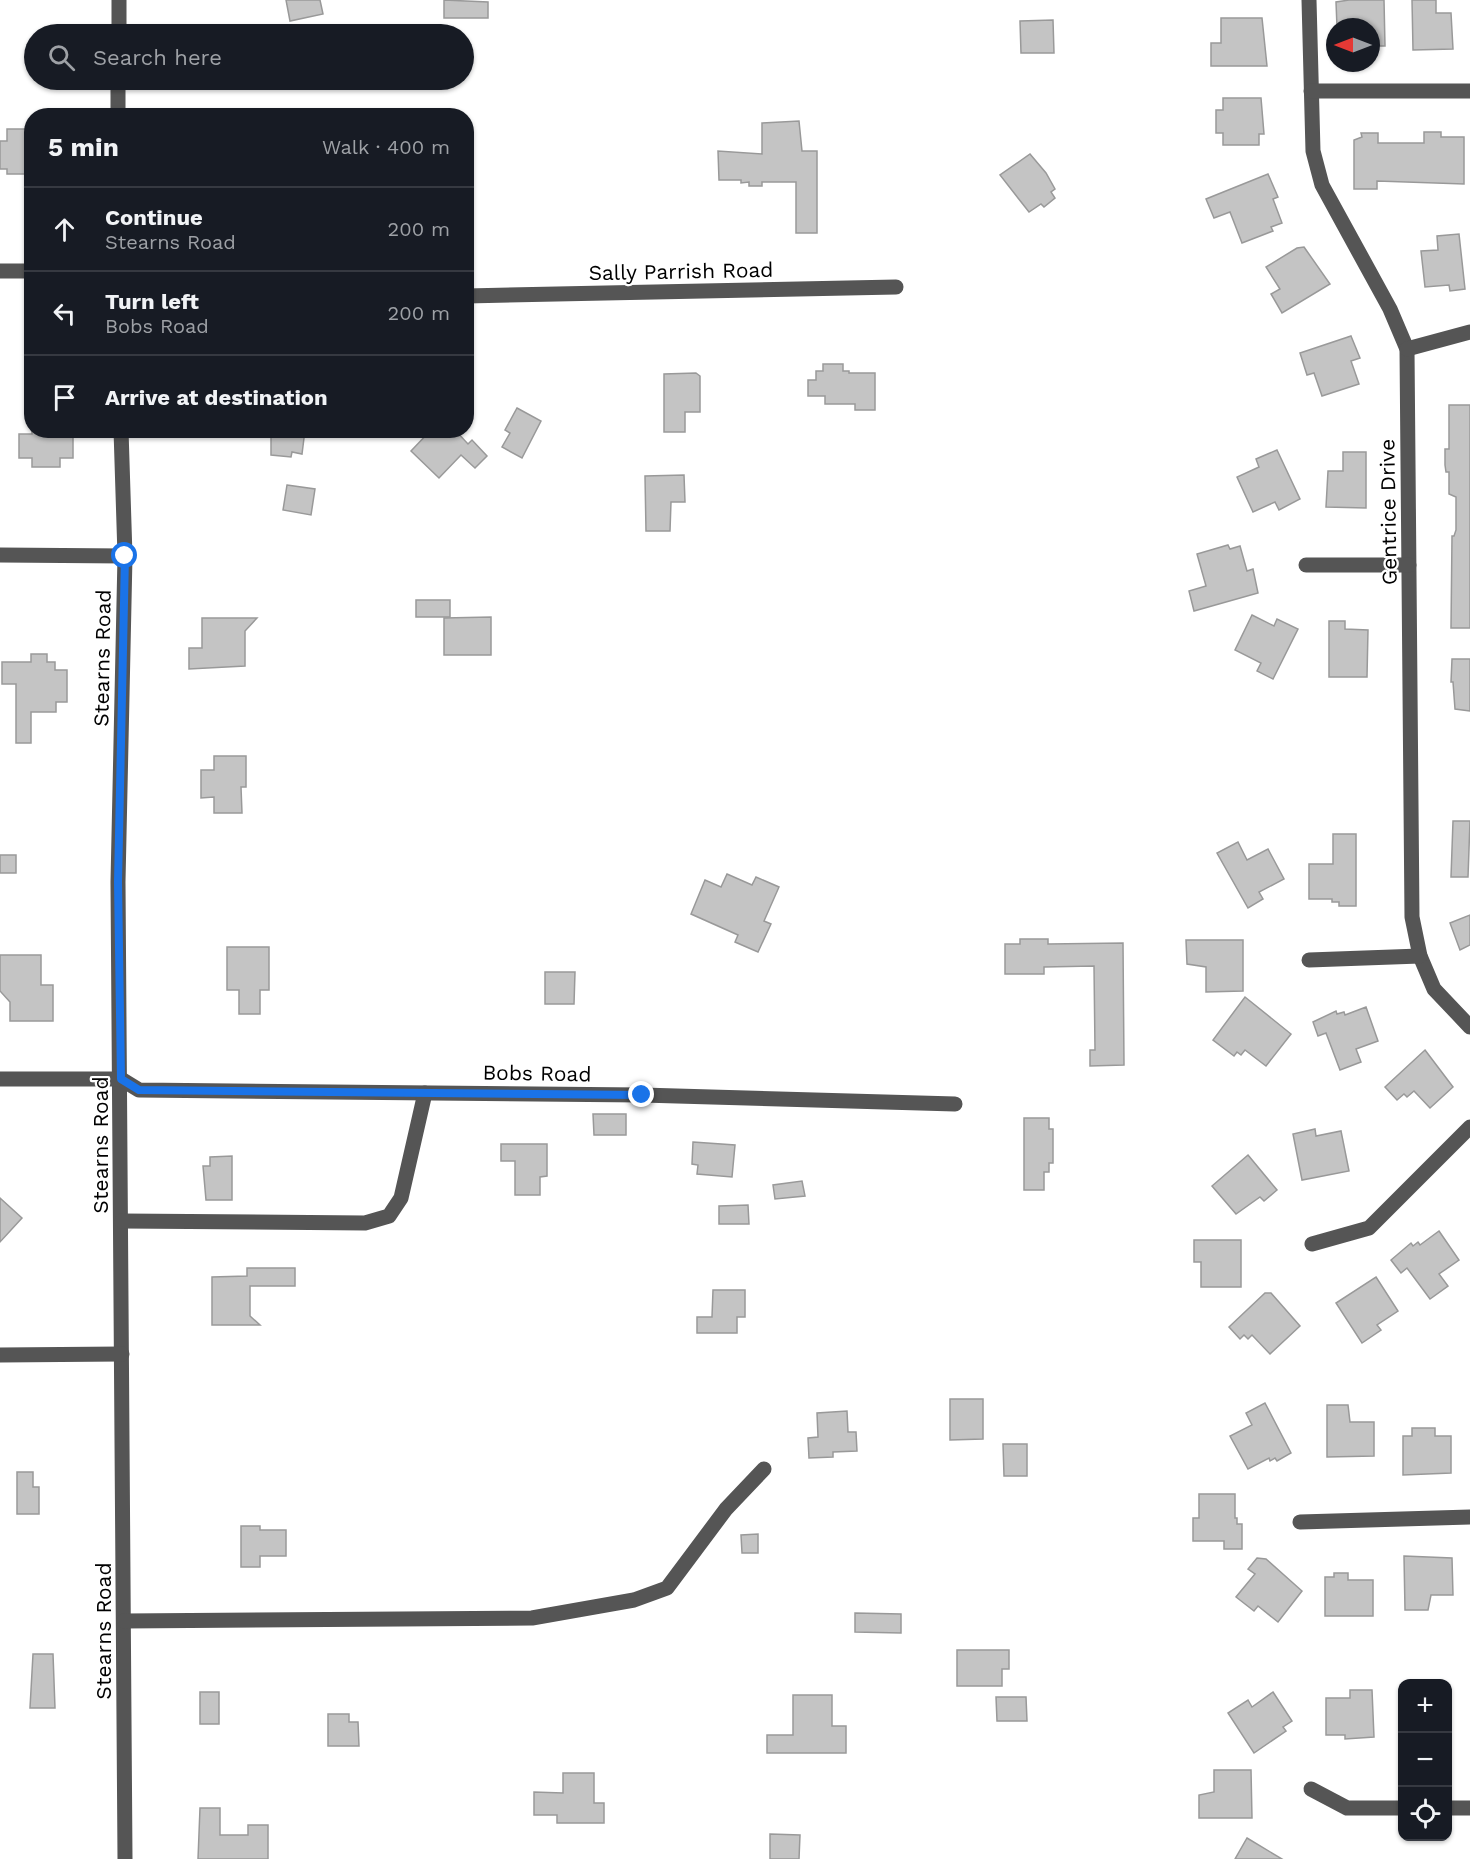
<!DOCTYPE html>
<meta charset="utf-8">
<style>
:root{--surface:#171b24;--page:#20242c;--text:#f1f3f6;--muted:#9ea1a6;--line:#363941}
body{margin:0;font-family:"Work Sans",sans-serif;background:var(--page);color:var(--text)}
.controls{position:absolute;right:18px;bottom:18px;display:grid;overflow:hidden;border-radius:12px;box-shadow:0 2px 4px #0004}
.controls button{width:54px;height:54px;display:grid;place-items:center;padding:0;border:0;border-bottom:2px solid var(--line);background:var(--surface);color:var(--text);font:30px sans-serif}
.compass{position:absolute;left:1326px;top:18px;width:54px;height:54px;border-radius:50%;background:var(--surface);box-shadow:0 2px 4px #0004;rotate:270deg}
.stop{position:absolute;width:18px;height:18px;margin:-14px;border:4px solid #1a73e8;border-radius:50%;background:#fff}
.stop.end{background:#1a73e8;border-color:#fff;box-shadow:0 2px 6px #0008}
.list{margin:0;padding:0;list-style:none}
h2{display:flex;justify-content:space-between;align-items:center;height:78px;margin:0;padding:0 24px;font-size:26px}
h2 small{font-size:20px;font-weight:400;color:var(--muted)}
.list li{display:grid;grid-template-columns:39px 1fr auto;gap:18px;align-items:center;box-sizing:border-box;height:84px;padding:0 24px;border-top:2px solid var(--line)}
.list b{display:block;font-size:22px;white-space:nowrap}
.list p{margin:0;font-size:20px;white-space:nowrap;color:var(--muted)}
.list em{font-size:20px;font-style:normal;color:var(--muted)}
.icon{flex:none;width:33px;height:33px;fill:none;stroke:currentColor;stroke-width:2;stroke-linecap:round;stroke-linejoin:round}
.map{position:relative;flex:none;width:1470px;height:1859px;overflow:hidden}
.search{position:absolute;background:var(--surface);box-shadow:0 2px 4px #0004;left:24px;top:24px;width:450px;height:66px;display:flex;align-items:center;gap:15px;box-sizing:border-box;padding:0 21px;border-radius:33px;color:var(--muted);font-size:22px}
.panel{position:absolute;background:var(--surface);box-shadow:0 2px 4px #0004;left:24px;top:108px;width:450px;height:330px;border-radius:24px}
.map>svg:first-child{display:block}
</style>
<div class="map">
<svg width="1470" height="1859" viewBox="0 0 1470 1859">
<rect width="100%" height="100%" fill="#fff"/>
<g fill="#c4c4c4" stroke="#999" stroke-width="1.5">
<polygon points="286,0 320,0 323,14 290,21"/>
<polygon points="444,0 488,2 488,18 444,18"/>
<polygon points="1349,0 1384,0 1385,46 1371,46 1371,27 1337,27 1336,2"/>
<polygon points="1412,0 1436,0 1436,13 1451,13 1453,49 1413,50"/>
<polygon points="1221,18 1262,18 1267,66 1211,66 1211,43 1221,43"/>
<polygon points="1053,20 1054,53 1021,53 1020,21"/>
<polygon points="1223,98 1261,98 1264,134 1259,134 1259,145 1223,145 1223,133 1216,133 1216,110 1223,110"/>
<polygon points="799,121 802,151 817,151 817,233 796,233 796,182 762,182 762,186 749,186 749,182 741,183 741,180 719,180 718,151 762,154 762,123"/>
<polygon points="7,129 32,129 32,174 7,174 7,169 0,169 0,141 7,141"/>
<polygon points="1424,132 1441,132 1441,137 1464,137 1464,184 1377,181 1377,189 1354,189 1354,140 1362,137 1361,133 1378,133 1378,143 1424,143"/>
<polygon points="1030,154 1046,173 1055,189 1051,192 1055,198 1044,207 1041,204 1029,212 1000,175"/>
<polygon points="1268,174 1278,197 1273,199 1282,223 1271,227 1273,231 1242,243 1230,212 1214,218 1206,199"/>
<polygon points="1459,234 1465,289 1450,291 1449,285 1425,287 1421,251 1438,250 1437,236"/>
<polygon points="1304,247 1330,284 1282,313 1271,294 1280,289 1266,267 1297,248"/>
<polygon points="1351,336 1360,358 1351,361 1359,384 1322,396 1314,373 1307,375 1300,353"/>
<polygon points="823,364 843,364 843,371 849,371 849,373 875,373 875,410 855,410 855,404 825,404 825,396 808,396 808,380 816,380 816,371 823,371"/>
<polygon points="696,373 700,376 700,412 685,412 685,432 664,432 664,374"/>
<polygon points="1449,405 1470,405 1470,628 1451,628 1452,536 1454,536 1456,530 1456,497 1449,494 1449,472 1446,472 1445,465 1445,449 1449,449"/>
<polygon points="517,408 541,421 522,458 502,447 510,433 505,430"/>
<polygon points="32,430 73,430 73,458 60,458 60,467 32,467 32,458 19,458 19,434 32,434"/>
<polygon points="271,430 305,430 302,454 292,452 291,457 271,455"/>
<polygon points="431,430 455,430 468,444 472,440 487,456 475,468 461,455 439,478 411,451"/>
<polygon points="1277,450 1300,499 1279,510 1275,502 1253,512 1237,477 1259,467 1256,459"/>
<polygon points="1343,452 1366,452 1366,508 1326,507 1328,471 1343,471"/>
<polygon points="684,475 685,502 671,502 670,531 646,531 645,476"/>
<polygon points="287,485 315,489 311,515 283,510"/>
<polygon points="1228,545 1230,549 1240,546 1247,571 1253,569 1258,593 1194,611 1189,591 1206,586 1197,554"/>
<rect x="416" y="600" width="34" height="17"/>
<polygon points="1252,615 1274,626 1277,619 1298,629 1273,679 1257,671 1261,663 1235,650"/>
<polygon points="491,617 491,655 444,655 444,618"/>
<polygon points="202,618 257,618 245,631 245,666 189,669 189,648 202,648"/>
<polygon points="1329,621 1345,621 1345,629 1368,630 1367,677 1329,677"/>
<polygon points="31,654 47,654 47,662 55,662 55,670 67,670 67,702 56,702 56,712 31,712 31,743 16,743 16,684 2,684 2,662 31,662"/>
<polygon points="1452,659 1470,659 1470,711 1455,709 1453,682 1451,682"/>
<polygon points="214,756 246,756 246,787 241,787 242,813 214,813 214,797 201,798 201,770 214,770"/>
<polygon points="1453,821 1470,821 1468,877 1451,877"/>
<polygon points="1333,834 1356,834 1356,906 1339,906 1339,902 1332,902 1332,899 1309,899 1309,864 1333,864"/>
<polygon points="1238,842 1247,860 1268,849 1284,879 1259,892 1263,899 1248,908 1217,853"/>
<rect x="0" y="855" width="16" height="18"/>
<polygon points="727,874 752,885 756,877 779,887 764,921 771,924 758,952 735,942 738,935 691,914 705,880 721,887"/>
<polygon points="1470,915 1470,945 1460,950 1450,923"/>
<polygon points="1020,939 1048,939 1048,944 1123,943 1124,1065 1090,1066 1090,1050 1095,1050 1094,966 1044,967 1044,974 1005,974 1005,944 1020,944"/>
<polygon points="1186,940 1243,940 1243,991 1206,992 1206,967 1187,964"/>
<polygon points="227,947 269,947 269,990 260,990 260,1014 239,1014 239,990 227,990"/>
<polygon points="0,955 41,955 41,985 53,985 53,1021 10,1021 10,1002 0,991"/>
<polygon points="545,972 575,972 574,1004 545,1004"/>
<polygon points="1245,997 1291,1034 1266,1066 1245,1050 1241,1055 1237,1052 1234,1056 1213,1040"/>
<polygon points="1366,1007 1378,1041 1356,1049 1361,1062 1340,1070 1326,1033 1318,1036 1313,1022 1336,1011 1337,1014 1344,1012 1345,1015"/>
<polygon points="1425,1050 1453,1087 1430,1108 1414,1091 1407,1097 1404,1094 1397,1100 1385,1087"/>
<polygon points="593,1114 626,1114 626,1135 594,1135"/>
<polygon points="1024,1118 1049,1118 1049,1129 1053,1129 1053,1163 1049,1163 1049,1172 1044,1172 1044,1190 1024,1190"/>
<polygon points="1315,1129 1316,1136 1341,1131 1349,1171 1302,1180 1293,1134"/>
<polygon points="693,1142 735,1145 732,1177 697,1174 698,1165 692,1164"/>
<polygon points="501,1144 547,1144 547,1176 540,1177 540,1195 515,1195 515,1161 501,1161"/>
<polygon points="1248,1155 1277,1190 1264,1201 1260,1197 1236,1214 1212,1186"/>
<polygon points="232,1156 232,1200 206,1200 203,1166 210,1166 210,1157"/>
<polygon points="802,1181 805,1196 775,1199 773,1185"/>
<polygon points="0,1198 22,1218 0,1242"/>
<polygon points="748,1205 749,1224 719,1224 719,1206"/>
<polygon points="1439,1231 1459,1260 1439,1274 1448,1286 1430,1299 1407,1268 1401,1273 1391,1260 1411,1243 1413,1246 1418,1242 1420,1245"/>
<polygon points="1194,1240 1241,1240 1241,1287 1201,1287 1201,1262 1194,1262"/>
<polygon points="247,1268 295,1268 295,1286 250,1286 250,1316 260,1325 212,1325 212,1277 247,1276"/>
<polygon points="1376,1277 1398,1311 1377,1325 1381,1330 1362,1343 1336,1303"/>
<polygon points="713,1290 745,1290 745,1317 737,1317 737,1333 697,1333 697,1317 712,1317"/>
<polygon points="1265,1293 1271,1293 1300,1326 1270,1354 1252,1335 1248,1339 1244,1335 1240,1339 1229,1327"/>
<polygon points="950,1399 983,1399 983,1439 950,1440"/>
<polygon points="1265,1403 1291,1453 1277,1461 1275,1458 1270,1461 1269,1458 1248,1469 1230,1436 1252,1425 1246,1413"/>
<polygon points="1327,1405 1348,1405 1350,1422 1374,1422 1374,1456 1327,1457"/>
<polygon points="847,1411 848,1432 856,1432 857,1451 833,1452 833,1457 809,1458 808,1438 818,1437 817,1413"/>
<polygon points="1412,1428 1435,1428 1435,1436 1451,1436 1451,1473 1403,1475 1403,1436 1412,1436"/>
<polygon points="1003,1444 1027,1444 1027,1476 1004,1476"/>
<polygon points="17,1472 33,1472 33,1487 39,1487 39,1514 17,1514"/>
<polygon points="1199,1494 1235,1494 1235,1518 1237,1518 1237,1524 1242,1524 1242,1549 1224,1549 1224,1541 1193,1541 1193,1518 1199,1518"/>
<polygon points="241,1526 260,1526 260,1530 286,1530 286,1556 260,1556 260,1567 241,1567"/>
<polygon points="758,1534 758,1553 742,1553 741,1535"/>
<polygon points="1404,1556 1452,1558 1453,1595 1431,1595 1428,1610 1405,1610"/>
<polygon points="1257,1558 1266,1559 1302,1591 1278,1622 1258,1606 1254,1611 1236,1597 1255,1574 1248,1569"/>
<polygon points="1334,1573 1348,1573 1348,1580 1373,1580 1373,1616 1325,1616 1325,1577 1334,1577"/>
<polygon points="855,1613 901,1614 901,1633 855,1632"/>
<polygon points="957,1650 1009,1650 1009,1669 1002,1669 1002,1686 957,1686"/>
<polygon points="33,1654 53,1654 55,1708 30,1708"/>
<polygon points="1350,1690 1372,1690 1374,1737 1345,1739 1345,1735 1326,1735 1326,1698 1350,1698"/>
<rect x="200" y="1692" width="19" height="32"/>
<polygon points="1273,1692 1292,1721 1283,1727 1286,1731 1254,1753 1228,1713 1248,1700 1252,1707"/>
<polygon points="793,1695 832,1695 832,1726 846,1726 846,1753 767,1753 767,1735 793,1735"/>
<polygon points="996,1697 1026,1697 1027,1721 997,1721"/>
<polygon points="328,1714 349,1714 349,1722 358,1722 359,1746 328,1746"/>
<polygon points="1214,1770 1251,1770 1252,1818 1199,1818 1199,1795 1214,1792"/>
<polygon points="563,1773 594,1773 594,1803 604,1803 604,1823 557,1823 557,1815 534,1815 534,1792 563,1793"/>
<polygon points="200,1808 220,1808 220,1835 248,1835 248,1825 268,1825 268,1859 198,1859"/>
<polygon points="770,1834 800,1835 799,1859 770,1859"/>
<polygon points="1247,1838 1282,1859 1235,1859"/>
</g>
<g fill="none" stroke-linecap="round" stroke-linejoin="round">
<g stroke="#555" stroke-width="15">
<polyline points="1309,0 1313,151 1322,185 1390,309 1407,349 1412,917 1420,956 1434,989 1470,1027"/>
<polyline points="119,34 119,0"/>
<polyline points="1311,91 1470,91"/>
<polyline points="118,116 118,80"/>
<polyline points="0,271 32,271"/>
<polyline points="466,296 896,287"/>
<polyline points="1407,349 1470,332"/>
<polyline points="121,430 125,556 118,882 125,1859"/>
<polyline points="0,555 125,556"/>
<polyline points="1306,565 1409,565"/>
<polyline points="1309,960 1420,956"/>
<polyline points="0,1079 121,1079 139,1090 642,1095 955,1104"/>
<polyline points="122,1221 365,1223 389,1216 401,1198 425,1093"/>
<polyline points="1312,1244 1369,1228 1470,1127"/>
<polyline points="0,1355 122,1354"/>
<polyline points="1300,1522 1470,1517"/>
<polyline points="124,1621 532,1618 634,1600 667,1588 726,1509 764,1469"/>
<polyline points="1311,1789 1347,1808 1402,1808"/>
<polyline points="1448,1808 1470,1808"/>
</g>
</g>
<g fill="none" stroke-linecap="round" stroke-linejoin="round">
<polyline stroke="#1a73e8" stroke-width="8" points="125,556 118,882 121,1079 139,1090 642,1095"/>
</g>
<g text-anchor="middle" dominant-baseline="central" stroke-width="4.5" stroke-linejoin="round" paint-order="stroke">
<g font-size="21" fill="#000" stroke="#fff">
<text transform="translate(681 271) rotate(-1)">Sally Parrish Road</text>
<text transform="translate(1388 512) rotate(-91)">Gentrice Drive</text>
<text transform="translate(102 658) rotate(-89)">Stearns Road</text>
<text transform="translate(537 1073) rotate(1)">Bobs Road</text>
<text transform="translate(100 1145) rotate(-90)">Stearns Road</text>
<text transform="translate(103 1631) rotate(-90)">Stearns Road</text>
</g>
</g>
</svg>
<div class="controls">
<button>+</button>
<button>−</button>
<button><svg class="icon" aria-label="locate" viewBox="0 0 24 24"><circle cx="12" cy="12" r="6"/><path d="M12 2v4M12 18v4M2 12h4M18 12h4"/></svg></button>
</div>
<svg class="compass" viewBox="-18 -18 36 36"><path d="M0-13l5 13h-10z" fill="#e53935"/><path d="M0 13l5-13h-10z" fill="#9ea1a6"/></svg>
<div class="stop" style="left:125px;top:556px"></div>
<div class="stop end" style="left:642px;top:1095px"></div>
<div class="search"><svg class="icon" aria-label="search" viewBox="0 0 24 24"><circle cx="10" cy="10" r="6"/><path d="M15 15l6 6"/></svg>Search here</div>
<section class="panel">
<h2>5 min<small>Walk · 400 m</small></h2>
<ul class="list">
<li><svg class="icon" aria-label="ahead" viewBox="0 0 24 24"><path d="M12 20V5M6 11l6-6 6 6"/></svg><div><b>Continue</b><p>Stearns Road</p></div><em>200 m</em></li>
<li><svg class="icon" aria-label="left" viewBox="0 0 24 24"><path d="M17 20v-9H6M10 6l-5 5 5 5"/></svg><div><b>Turn left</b><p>Bobs Road</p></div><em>200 m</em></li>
<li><svg class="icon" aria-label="arrive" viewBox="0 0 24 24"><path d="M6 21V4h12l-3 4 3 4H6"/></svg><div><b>Arrive at destination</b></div></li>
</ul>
</section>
</div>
